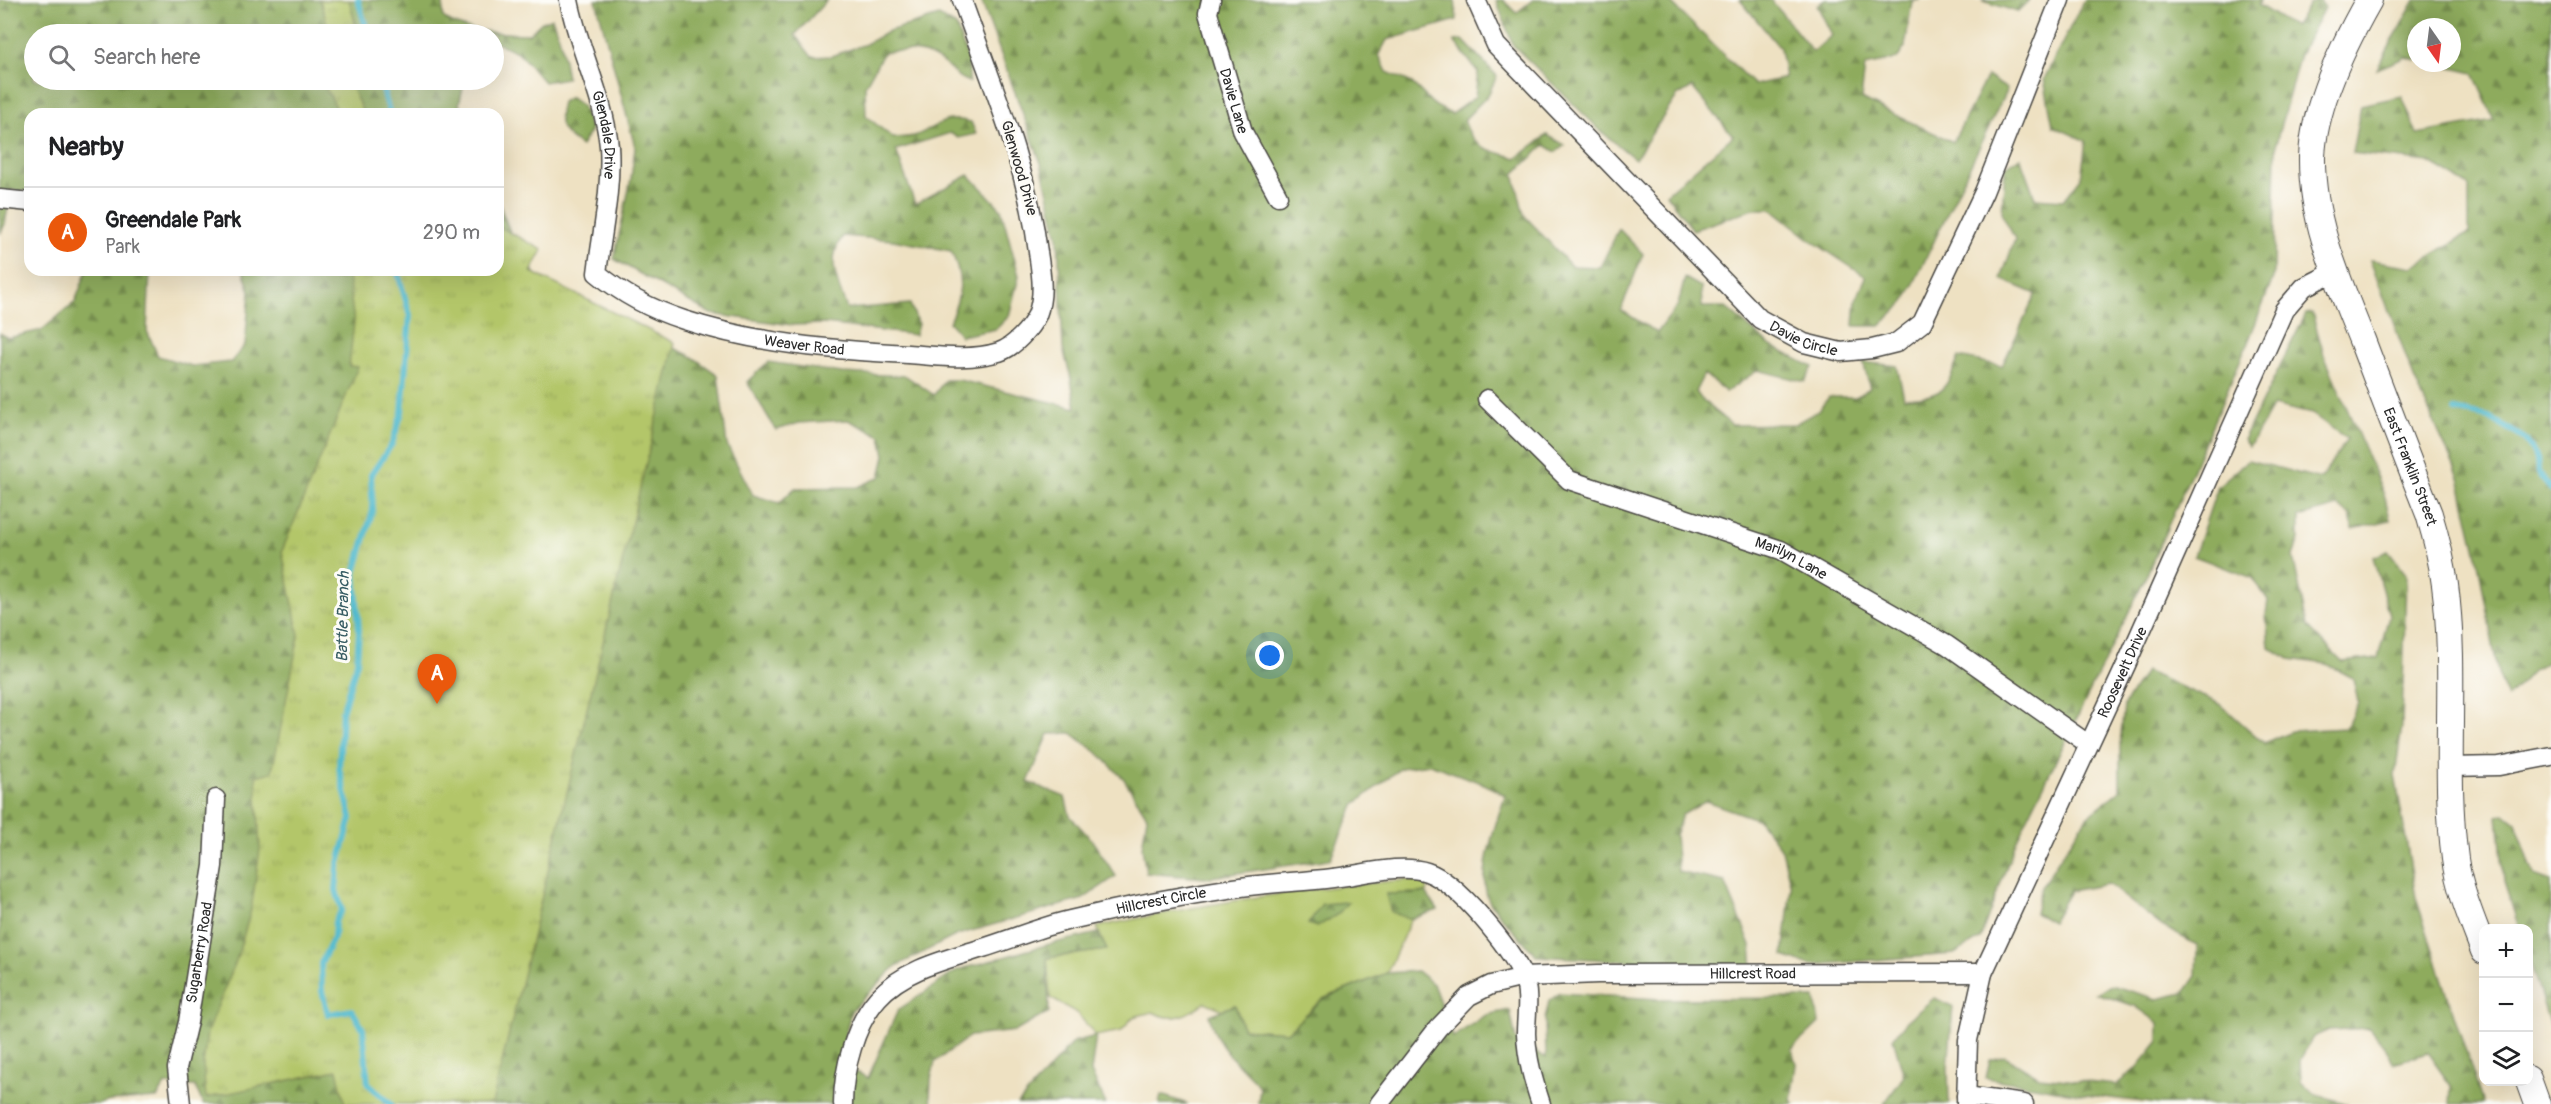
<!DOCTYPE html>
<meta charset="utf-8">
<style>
:root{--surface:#fff;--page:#f2f2f2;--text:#202124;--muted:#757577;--line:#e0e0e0;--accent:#ea580c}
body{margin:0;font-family:Pangolin,sans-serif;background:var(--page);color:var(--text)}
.controls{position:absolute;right:18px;bottom:18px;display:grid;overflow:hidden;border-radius:12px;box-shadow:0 6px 24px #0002}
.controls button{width:54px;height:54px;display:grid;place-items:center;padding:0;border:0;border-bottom:2px solid var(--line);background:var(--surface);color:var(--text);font:30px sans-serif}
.compass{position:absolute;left:2407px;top:18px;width:54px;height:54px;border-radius:50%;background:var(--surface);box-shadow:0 6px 24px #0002;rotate:166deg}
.you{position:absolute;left:1270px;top:656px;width:21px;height:21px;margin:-15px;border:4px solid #fff;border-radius:50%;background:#1a73e8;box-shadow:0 0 0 9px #1a73e833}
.badge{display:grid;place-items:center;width:39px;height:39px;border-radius:50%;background:var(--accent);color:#fff;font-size:20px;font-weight:700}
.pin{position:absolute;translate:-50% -50px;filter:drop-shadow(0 2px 3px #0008)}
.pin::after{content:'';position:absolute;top:32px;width:21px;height:18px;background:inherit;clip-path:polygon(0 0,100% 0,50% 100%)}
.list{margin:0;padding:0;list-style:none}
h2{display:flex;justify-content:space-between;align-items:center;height:78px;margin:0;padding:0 24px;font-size:26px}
h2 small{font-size:20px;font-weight:400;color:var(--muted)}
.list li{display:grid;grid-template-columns:39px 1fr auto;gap:18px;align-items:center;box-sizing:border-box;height:90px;padding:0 24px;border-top:2px solid var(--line)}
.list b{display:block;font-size:22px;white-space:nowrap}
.list p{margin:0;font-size:20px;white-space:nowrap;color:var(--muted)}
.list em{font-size:20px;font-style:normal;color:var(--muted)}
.icon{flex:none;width:33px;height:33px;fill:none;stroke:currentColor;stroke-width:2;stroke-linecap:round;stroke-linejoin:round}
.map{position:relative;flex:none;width:2551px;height:1104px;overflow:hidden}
.search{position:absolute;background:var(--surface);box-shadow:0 6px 24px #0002;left:24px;top:24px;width:480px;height:66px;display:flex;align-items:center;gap:15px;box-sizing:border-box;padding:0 21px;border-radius:33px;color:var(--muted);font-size:22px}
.panel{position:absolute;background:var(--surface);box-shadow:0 6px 24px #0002;left:24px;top:108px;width:480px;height:168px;border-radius:18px}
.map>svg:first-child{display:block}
</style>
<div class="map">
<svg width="2551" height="1104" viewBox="0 0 2551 1104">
<defs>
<pattern id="forest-firs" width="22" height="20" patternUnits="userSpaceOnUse" patternTransform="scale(1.5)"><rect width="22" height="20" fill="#8eab5d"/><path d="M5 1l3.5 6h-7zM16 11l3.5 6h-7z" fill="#748b4d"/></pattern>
<pattern id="park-tufts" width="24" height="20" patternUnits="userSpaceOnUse" patternTransform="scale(1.5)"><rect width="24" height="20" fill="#b3c669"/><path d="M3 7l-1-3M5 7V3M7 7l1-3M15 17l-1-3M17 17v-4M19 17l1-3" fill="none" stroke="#9aaa5b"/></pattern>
</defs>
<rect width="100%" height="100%" fill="#fdfcf7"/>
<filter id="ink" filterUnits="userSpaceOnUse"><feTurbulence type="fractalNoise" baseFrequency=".0167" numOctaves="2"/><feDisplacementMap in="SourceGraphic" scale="12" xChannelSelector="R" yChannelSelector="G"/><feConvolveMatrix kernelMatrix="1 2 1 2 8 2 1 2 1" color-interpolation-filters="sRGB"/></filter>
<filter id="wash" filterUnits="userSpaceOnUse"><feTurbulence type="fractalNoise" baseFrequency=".008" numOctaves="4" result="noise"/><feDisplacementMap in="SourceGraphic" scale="24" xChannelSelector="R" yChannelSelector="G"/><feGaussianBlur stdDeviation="1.35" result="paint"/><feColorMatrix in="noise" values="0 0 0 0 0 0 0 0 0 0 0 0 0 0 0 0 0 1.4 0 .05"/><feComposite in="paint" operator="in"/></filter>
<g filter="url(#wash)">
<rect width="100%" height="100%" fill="#eee1c2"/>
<path fill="#b3c669" stroke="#6f784a" stroke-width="1.5" d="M1408,880l20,4 -2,9 -40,1 5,18 20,7 -24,54 -64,26 -36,33 -44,-3 -8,-24 -12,5 -18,-8c-17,13 -32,21 -52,10l-20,5 -12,14 -25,5 -19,-23 -27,-15 -3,-40 59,-8 -9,-23c103,-22 206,-40 311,-47z"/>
<g fill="url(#forest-firs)" stroke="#5c6b44" stroke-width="1.5">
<path d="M0,0h443v17c18,16 62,16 86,17l13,-12 10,-4 9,25 6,35 -23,4 -25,-29 -21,-10 -4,2v-11h-460v46h431l-6,24 4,10h-433v78l-19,-2 -6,34 -5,10z"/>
<path d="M596,0h231l-32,35 17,22 19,-1 35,-12 23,-13 50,-15 17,10 13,36v20c-14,-5 -12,-8 -22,-16 -19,-17 -40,-16 -63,-14l-19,34 1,30 27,22c8,-1 17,0 24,-3 24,-10 26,-20 54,-13l5,12 -18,4 -8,-5 -54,17 19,54 54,-29 32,34 18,67 -10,40 -13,13 -35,7 -12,-14c13,-28 15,-42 2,-71l-58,-11 -50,-4c-18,24 -5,47 4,73l63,-5 8,20 -3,11 -90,-11 -33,1 -81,-11 -97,-55 17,-80 4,-32z"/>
<path d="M981,0h474l2,20 -70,20 -8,15 8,17 25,11 22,22 17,9 24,-17 3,-25 -24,-31 9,-1 34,36 -9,19 -24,25c9,30 26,30 53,38l30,-23 18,10 -9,7 -11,-7 -31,29 10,41 47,51 29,1 19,-38 24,25 -22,56 36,23 21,-28 7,-27 16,9 1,20h23l46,39 42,21 -8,15 -47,-12 -32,22 -22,-18 -9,18 16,16 21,17 63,-1 23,-13 11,-14h27l14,-9 -7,-26 34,4 7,32c39,-2 41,-6 55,-41l43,9 34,-72 -35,-15 14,-40 -13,-25 3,-46 15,-11 15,41 29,2 17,-22 5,-37 -33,-15 -9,-47 40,-79h177l-3,5 36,22 15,-23 11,-4 4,8 -24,46 -24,89 -2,133 -27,69 -103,236 -129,263 -35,95 -26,15 -144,11 -27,-9 8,-69 -9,-37 -23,-30 -53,-19 -24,14 -7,20 3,37 47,10 26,63 2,23 -216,-12c-15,-17 -33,-34 -46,-52 -17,-25 6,-82 14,-109l-21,-11 -54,-20 -29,4 -46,36 -25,55 -125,19 -59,-5 -4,-26 5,-31 -23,-37 -25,-25 -28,-21 -22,1 -21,48 37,15 5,19 21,23 25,37 -33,23 -126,36 -61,31 -45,45 -12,52 29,15 30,-68 60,-40 88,-25 52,-12 9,17 -60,8 2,54 -33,19 -46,5 -35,26 -4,17 -1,18 2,7h-729l-8,-18 -30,-1 -8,13 -47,3 -11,3h-99v-771l8,5 34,-8 33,-28 12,-32h63l-3,61 11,25 34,10 39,-4 14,-17 5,-54 -7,-21h255v-69l22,57 35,34 136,64 27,19 9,70 26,50 26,8 16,-15 63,-1 22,-10 5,-21 -4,-20 -33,-16 -49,3 -23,7 -29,-48 21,-20 74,11 64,3 28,19 11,-15h14l117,28 -6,-34 -7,-25 -5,-112 -17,-74z"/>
<polygon points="1496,0 1503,0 1516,13 1533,0 1668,0 1754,85 1785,78 1780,48 1740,0 1771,0 1813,52 1832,35 1817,5 1825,0 1921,0 1912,1 1905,47 1897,59 1865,66 1861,99 1953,142 1987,76 2007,89 1905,302 1880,326 1854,326 1856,300 1866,277 1812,241 1772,209 1753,209 1693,230 1666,194 1733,136 1692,87 1677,96 1635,159 1603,133 1513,45"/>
<polygon points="1981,0 2029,0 2017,12"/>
<polygon points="2415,0 2551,0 2551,660 2533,670 2507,698 2498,673 2477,556 2459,477 2414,378 2370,260 2413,267 2469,233 2469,186 2429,162 2352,153 2361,105 2402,96 2417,134 2494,120 2473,73 2430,63 2452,63 2452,27 2416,27 2416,60 2406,57 2377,69"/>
<path d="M570,97l12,9 9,24 -10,16c-19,-14 -26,-19 -19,-44z"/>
<polygon points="2312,313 2324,355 2385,497 2390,520 2353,529 2350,515 2338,506 2299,517 2299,540 2293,556 2307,626 2342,662 2378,658 2389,615 2373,557 2388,551 2406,574 2402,726 2395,775 2416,898 2483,1104 2450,1104 2451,1086 2427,1052 2393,1063 2385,1047 2370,1028 2329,1030 2313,1037 2300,1060 2301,1082 2313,1093 2348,1104 2160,1104 2085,1095 1986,1078 1990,1060 2005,1056 2039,1077 2116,1085 2138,1067 2159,1041 2159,1023 2135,1006 2096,993 2111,985 2157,999 2184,993 2196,976 2197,945 2162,926 2108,884 2070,891 2052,922 2035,913 2041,887 2087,817 2120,790 2120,744 2124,705 2145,671 2220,704 2264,743 2291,731 2346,728 2358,702 2353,678 2327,664 2289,659 2269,647 2266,614 2268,600 2253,578 2194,556 2218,486 2248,460 2321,479 2347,439 2312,414 2273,405 2249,447 2243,440 2306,314"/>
<polygon points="2505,814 2516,823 2534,875 2551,881 2551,1029 2529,958 2528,928 2519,928 2504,881 2498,816"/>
<polygon points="1426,893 1438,910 1411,919 1391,912 1386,894"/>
<polygon points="1348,902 1338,914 1317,927 1308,924 1322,904"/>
<path d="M1417,971l16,13 20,53 33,-22 24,-5 6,30 30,18 -1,-39 4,-18 11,-8 100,6 155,-1 4,25 -27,26 4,15 -5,36 3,4h-536l2,-17c-24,-27 -42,-36 -51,-72l26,-10 8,24 44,3 36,-33 64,-26z"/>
<polygon points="1934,998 1953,1006 1948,1068 1949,1104 1884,1104 1904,1076 1893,1038 1907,1021"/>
<polygon points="1096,1036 1091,1072 1106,1104 1018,1104 1073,1042"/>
<polygon points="1161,1095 1188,1104 1159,1104"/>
</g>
<g fill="url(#park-tufts)" stroke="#6f784a" stroke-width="1.5">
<polygon points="320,0 349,0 358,34 330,34"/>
<polygon points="321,80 348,80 364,114 340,114"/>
<polygon points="498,226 543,250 531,272 675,343 492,1104 345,1104 337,1070 206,1098 203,1065 207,1032 236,961 251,910 260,849 256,776 272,772 299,635 282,551 358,367 349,366 354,322 347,270 498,270"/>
</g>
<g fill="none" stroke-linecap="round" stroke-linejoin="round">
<g stroke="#4eb8cc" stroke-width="6">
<polyline points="358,0 368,34"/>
<polyline points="380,80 390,114"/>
<polyline points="2455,410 2489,417 2525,439 2537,459 2538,473 2551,489"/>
<polyline points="391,1104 368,1084 363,1029 352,1010 328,1014 322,991 321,963 334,937 335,921 342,910 336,890 338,867 351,818 339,768 342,712 357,662 359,630 355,573 373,510 371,475 392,444 402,412 410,315 397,270"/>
</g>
</g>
</g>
<g filter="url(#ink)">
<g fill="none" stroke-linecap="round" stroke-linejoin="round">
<defs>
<g id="minor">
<path id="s1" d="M569,0c9,49 35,96 40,146 3,41 -7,86 -12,127 25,21 56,37 87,47 73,24 149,30 224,34 30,2 61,7 91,-2 15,-5 31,-23 38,-37 8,-21 4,-42 1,-63 -11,-88 -47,-169 -76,-252"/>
<path id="s2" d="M1211,0l-3,13 35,119 35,64"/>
<path id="s3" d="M1476,0l20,45 264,274 44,24 37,9 31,-3 24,-6 26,-20 62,-131 76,-192"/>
<polyline points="0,199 30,202"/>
<path id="s4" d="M1487,399l82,81 212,70 166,95 141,99"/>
<polyline points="2449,767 2499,766 2551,756"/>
<polyline points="1966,1096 2024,1104"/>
<path id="s5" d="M181,1104l-4,-36 11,-46 25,-156 3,-67"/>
<path id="s6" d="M843,1104c0,-34 12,-80 35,-106 26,-29 70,-39 105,-50 29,-9 57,-21 87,-28 54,-13 109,-24 164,-32 33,-5 66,-6 99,-10 28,-3 68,-15 94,-6 32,11 82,75 97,105l-33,8 -22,11 -31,32 -59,76"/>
<path id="s7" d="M1541,1104c-8,-24 -14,-45 -15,-70 0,-19 4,-38 -2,-57l74,-3 385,-1"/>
<path id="s8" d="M1966,1104l2,-64 15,-67 143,-308 158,-355 20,-23 32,-16"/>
</g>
<g id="secondary">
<path id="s9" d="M2369,0c-25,44 -55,105 -57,157 -1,63 27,125 50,183 22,58 44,116 67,174 7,23 13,47 16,71 12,91 -2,183 10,274 4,31 18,63 29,92"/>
<polyline points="2528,1079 2537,1104"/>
</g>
</defs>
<use href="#minor" stroke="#484642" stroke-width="21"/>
<use href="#secondary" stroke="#484642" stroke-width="28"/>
<use href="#minor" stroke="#fff" stroke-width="18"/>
<use href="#secondary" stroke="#fff" stroke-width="26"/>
</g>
</g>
<g text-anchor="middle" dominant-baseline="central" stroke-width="6" stroke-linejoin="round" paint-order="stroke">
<g font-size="15" fill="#2b2b2b" stroke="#fdfcf7">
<text stroke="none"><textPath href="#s2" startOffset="105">Davie Lane</textPath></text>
<text stroke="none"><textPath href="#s1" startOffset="140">Glendale Drive</textPath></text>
<text transform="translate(1019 168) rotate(74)">Glenwood Drive</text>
<text stroke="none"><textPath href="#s3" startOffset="478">Davie Circle</textPath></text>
<text stroke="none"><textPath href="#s1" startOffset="502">Weaver Road</textPath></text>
<text stroke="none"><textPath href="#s9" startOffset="495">East Franklin Street</textPath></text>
<text stroke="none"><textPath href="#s4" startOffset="351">Marilyn Lane</textPath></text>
<text stroke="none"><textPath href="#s8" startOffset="464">Roosevelt Drive</textPath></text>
<text stroke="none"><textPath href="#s6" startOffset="416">Hillcrest Circle</textPath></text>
<text stroke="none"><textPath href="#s5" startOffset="154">Sugarberry Road</textPath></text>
<text stroke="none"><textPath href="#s7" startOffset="358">Hillcrest Road</textPath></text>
</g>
<g font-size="16" font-style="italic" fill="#375c63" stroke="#fdfcf7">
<text transform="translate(343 617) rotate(-89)">Battle Branch</text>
</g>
</g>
</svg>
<div class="controls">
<button>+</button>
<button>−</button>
<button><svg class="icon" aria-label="layers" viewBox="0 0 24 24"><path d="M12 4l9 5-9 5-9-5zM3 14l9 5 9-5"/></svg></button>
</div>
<svg class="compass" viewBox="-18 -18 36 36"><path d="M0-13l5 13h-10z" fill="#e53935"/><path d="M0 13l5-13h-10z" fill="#757577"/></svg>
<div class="you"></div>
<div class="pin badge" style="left:437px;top:704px">A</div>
<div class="search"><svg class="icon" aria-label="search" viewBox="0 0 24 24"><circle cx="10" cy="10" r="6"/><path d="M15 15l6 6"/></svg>Search here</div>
<section class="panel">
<h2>Nearby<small></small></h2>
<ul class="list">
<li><span class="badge">A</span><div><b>Greendale Park</b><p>Park</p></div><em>290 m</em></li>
</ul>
</section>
</div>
